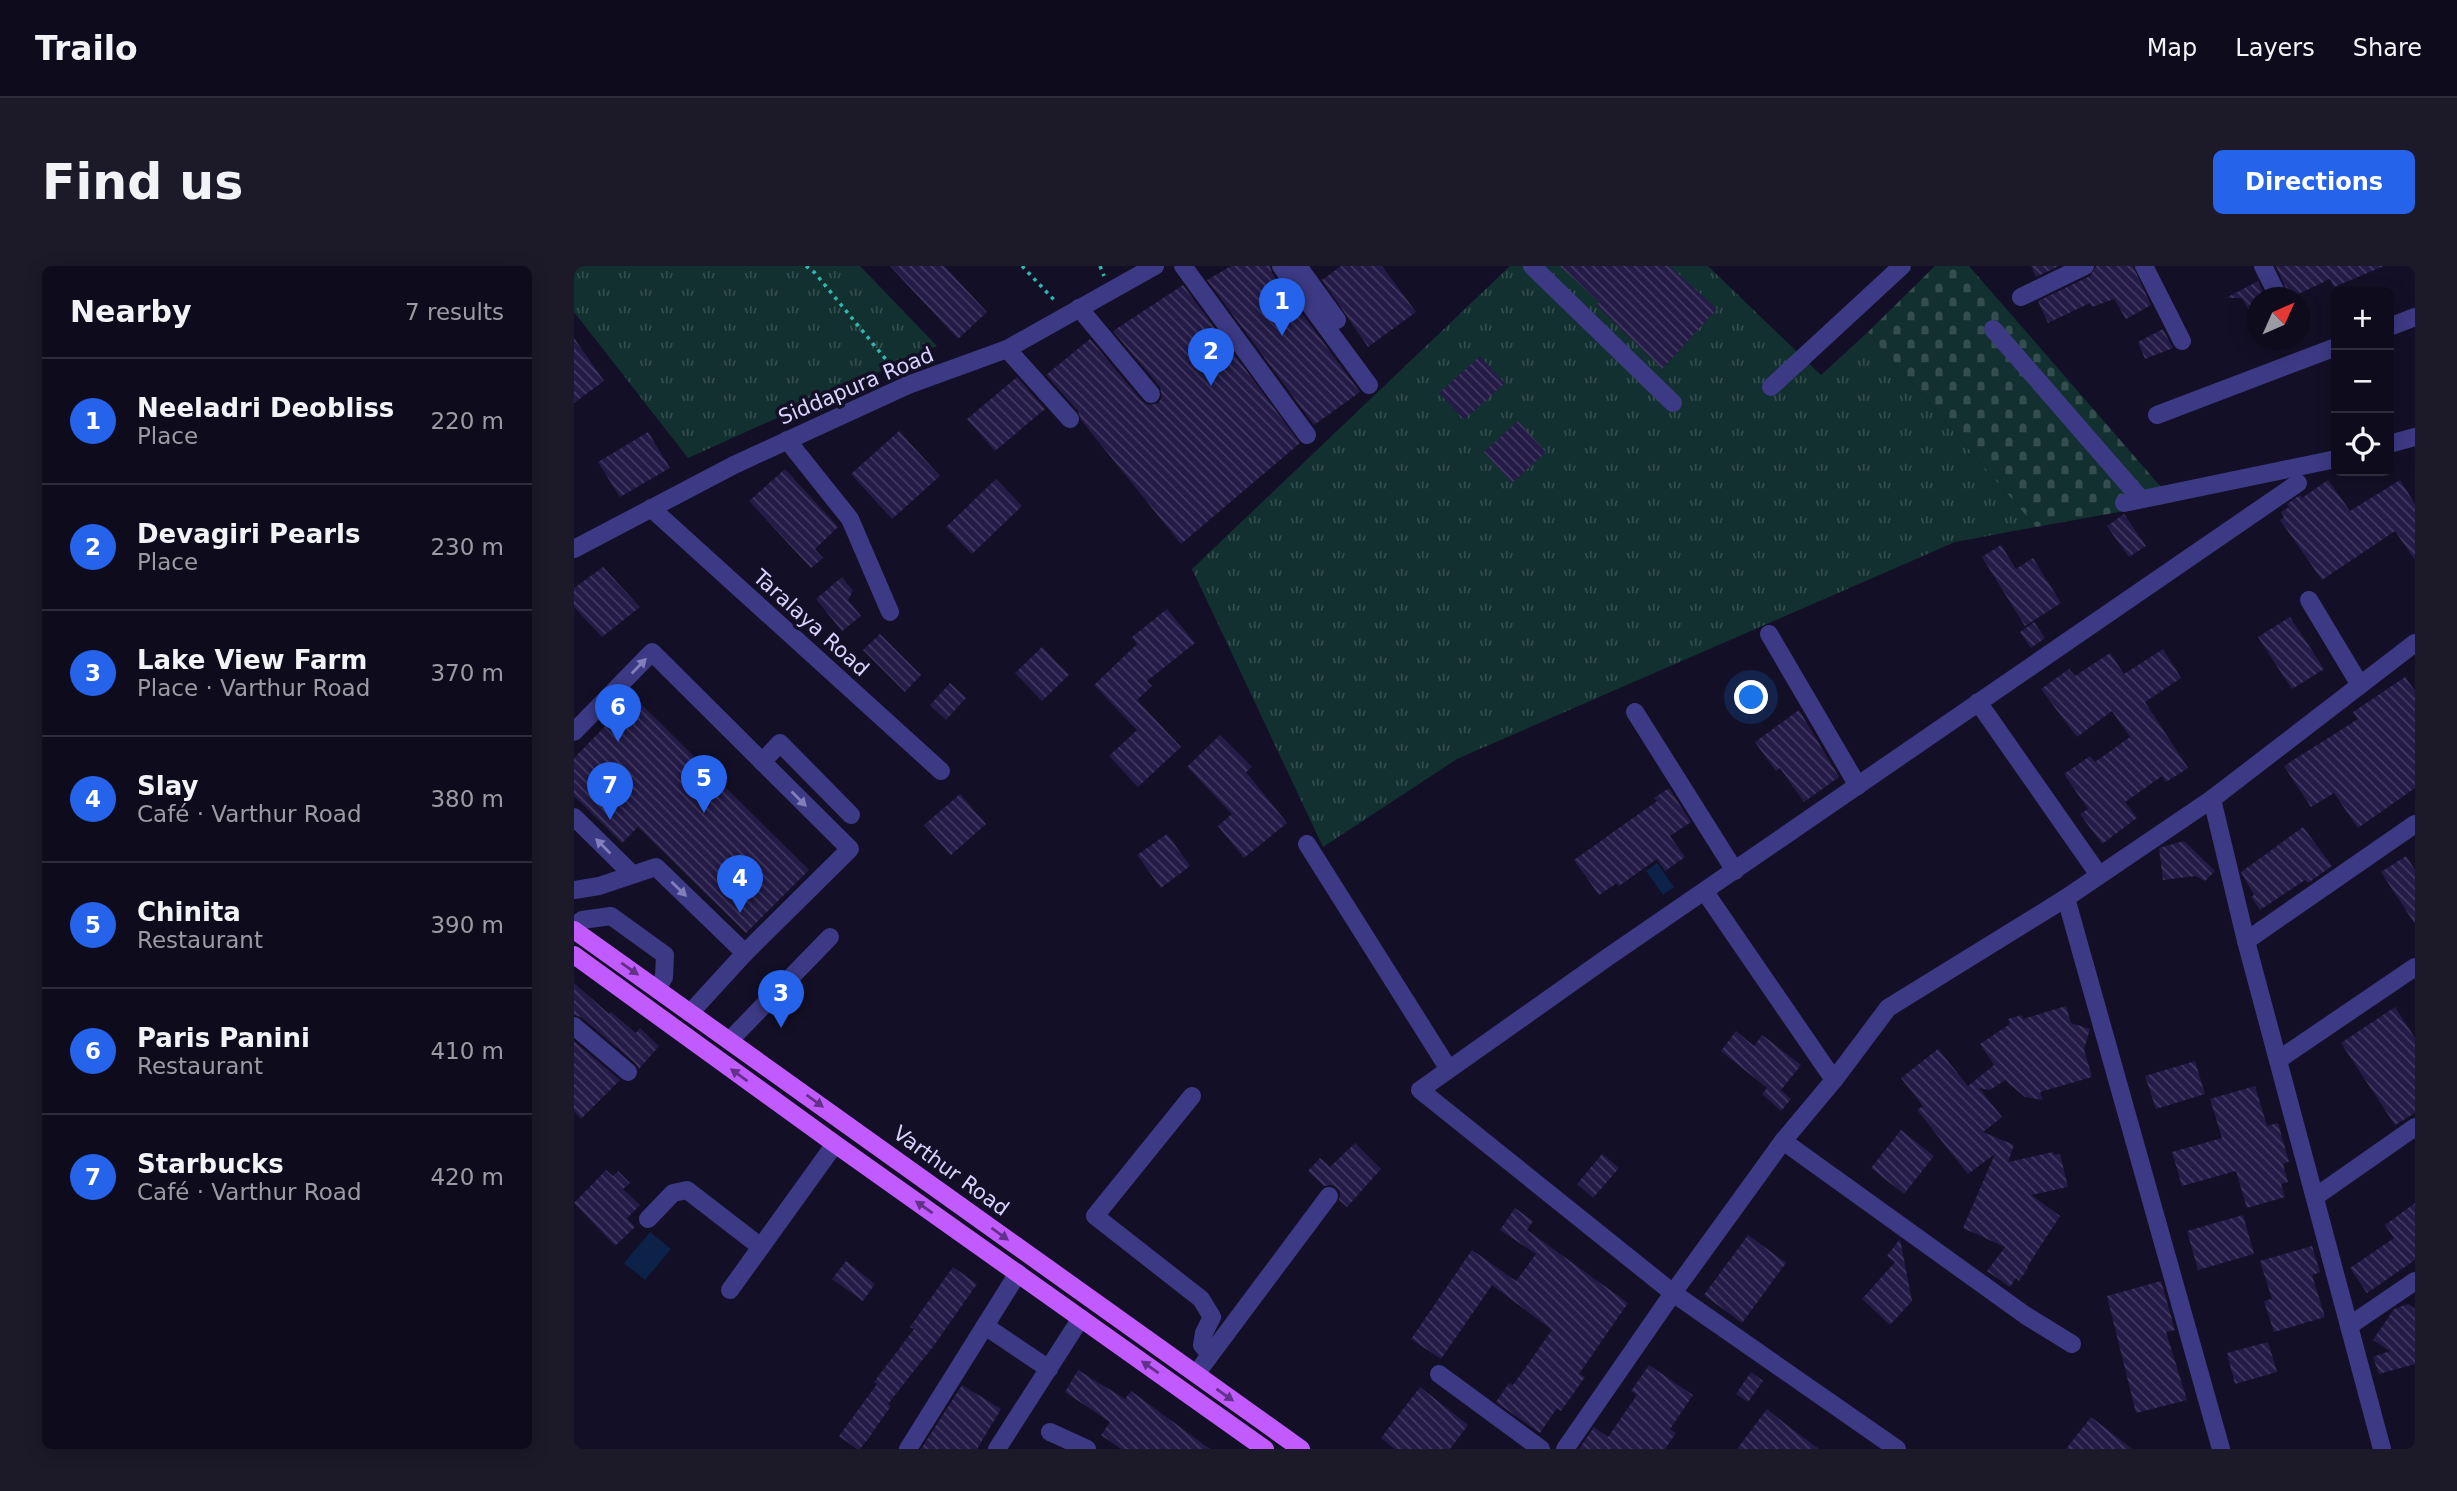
<!DOCTYPE html>
<meta charset="utf-8">
<style>
:root{--surface:#0e0b1c;--page:#1c1929;--text:#f1f3f6;--muted:#9b9ba3;--line:#2e2b3b;--accent:#2563eb}
body{margin:0;font-family:"DejaVu Sans",sans-serif;background:var(--page);color:var(--text)}
.controls{position:absolute;right:21px;top:21px;display:grid;overflow:hidden;border-radius:10px;box-shadow:0 4px 18px #0003}
.controls button{width:63px;height:63px;display:grid;place-items:center;padding:0;border:0;border-bottom:2px solid var(--line);background:var(--surface);color:var(--text);font:35px sans-serif}
.compass{position:absolute;left:1673px;top:21px;width:63px;height:63px;border-radius:50%;background:var(--surface);box-shadow:0 4px 18px #0003;rotate:45deg}
.you{position:absolute;left:1178px;top:432px;width:24px;height:24px;margin:-18px;border:5px solid #fff;border-radius:50%;background:#1a73e8;box-shadow:0 0 0 10px #1a73e833}
.badge{display:grid;place-items:center;width:46px;height:46px;border-radius:50%;background:var(--accent);color:#fff;font-size:23px;font-weight:700}
.pin{position:absolute;translate:-50% -58px;filter:drop-shadow(0 2px 4px #0008)}
.pin::after{content:'';position:absolute;top:37px;width:24px;height:21px;background:inherit;clip-path:polygon(0 0,100% 0,50% 100%)}
.list{margin:0;padding:0;list-style:none}
h2{display:flex;justify-content:space-between;align-items:center;height:91px;margin:0;padding:0 28px;font-size:30px}
h2 small{font-size:23px;font-weight:400;color:var(--muted)}
.list li{display:grid;grid-template-columns:46px 1fr auto;gap:21px;align-items:center;box-sizing:border-box;height:126px;padding:0 28px;border-top:2px solid var(--line)}
.list b{display:block;font-size:26px;white-space:nowrap}
.list p{margin:0;font-size:23px;white-space:nowrap;color:var(--muted)}
.list em{font-size:23px;font-style:normal;color:var(--muted)}
.icon{flex:none;width:38px;height:38px;fill:none;stroke:currentColor;stroke-width:2;stroke-linecap:round;stroke-linejoin:round}
.map{position:relative;flex:none;width:1841px;height:1183px;overflow:hidden;border-radius:10px}
header{display:flex;align-items:center;gap:42px;box-sizing:border-box;height:98px;padding:0 35px;background:var(--surface);border-bottom:2px solid var(--line)}
header strong{font-size:33px}
nav{display:flex;gap:38px;margin-inline-start:auto;font-size:24px}
.intro{display:flex;align-items:center;justify-content:space-between;box-sizing:border-box;height:168px;padding:0 42px}
h1{margin:0;font-size:49px}
.button{padding:18px 32px;border-radius:10px;background:var(--accent);color:#fff;font-size:24px;font-weight:700}
main{display:flex;gap:42px;padding:0 42px}
aside{flex:1;background:var(--surface);border-radius:10px;box-shadow:0 4px 18px #0003}
.map>svg:first-child{display:block}
</style>
<header>
<strong>Trailo</strong>
<nav><a>Map</a><a>Layers</a><a>Share</a></nav>
</header>
<div class="intro"><h1>Find us</h1><a class="button">Directions</a></div>
<main>
<aside>
<h2>Nearby<small>7 results</small></h2>
<ul class="list">
<li><span class="badge">1</span><div><b>Neeladri Deobliss</b><p>Place</p></div><em>220 m</em></li>
<li><span class="badge">2</span><div><b>Devagiri Pearls</b><p>Place</p></div><em>230 m</em></li>
<li><span class="badge">3</span><div><b>Lake View Farm</b><p>Place · Varthur Road</p></div><em>370 m</em></li>
<li><span class="badge">4</span><div><b>Slay</b><p>Café · Varthur Road</p></div><em>380 m</em></li>
<li><span class="badge">5</span><div><b>Chinita</b><p>Restaurant</p></div><em>390 m</em></li>
<li><span class="badge">6</span><div><b>Paris Panini</b><p>Restaurant</p></div><em>410 m</em></li>
<li><span class="badge">7</span><div><b>Starbucks</b><p>Café · Varthur Road</p></div><em>420 m</em></li>
</ul>
</aside>
<div class="map">
<svg width="1841" height="1183" viewBox="0 0 1841 1183">
<defs>
<pattern id="grass-tufts" width="24" height="20" patternUnits="userSpaceOnUse" patternTransform="scale(1.75)"><rect width="24" height="20" fill="#12302f"/><path d="M3 7l-1-3M5 7V3M7 7l1-3M15 17l-1-3M17 17v-4M19 17l1-3" fill="none" stroke="#344d4e"/></pattern>
<pattern id="cemetery-stones" width="16" height="16" patternUnits="userSpaceOnUse" patternTransform="scale(1.75)"><rect width="16" height="16" fill="#12302f"/><path d="M2 7V4a2 2 0 0 1 4 0v3zM10 15v-3a2 2 0 0 1 4 0v3z" fill="#344d4e"/></pattern>
<pattern id="building-back-hatch" width="6" height="6" patternUnits="userSpaceOnUse" patternTransform="scale(1.75)"><rect width="6" height="6" fill="#241b47"/><path d="M-1 5l2 2M0 0l6 6M5-1l2 2" fill="none" stroke="#433b63"/></pattern>
</defs>
<rect width="100%" height="100%" fill="#130f26"/>
<g fill="url(#grass-tufts)">
<polygon points="0,0 286,0 363,80 114,192 0,46"/>
<polygon points="936,0 1134,0 1247,109 1294,66 1462,261 1381,276 883,493 749,581 618,303"/>
</g>
<polygon fill="url(#cemetery-stones)" points="1361,0 1395,0 1600,236 1462,261 1294,66"/>
<g fill="#0c2248">
<polygon points="1083,597 1100,621 1089,629 1072,605"/>
<polygon points="76,966 97,983 71,1014 50,997"/>
</g>
<g fill="url(#building-back-hatch)">
<polygon points="316,0 370,0 413,46 384,73"/>
<polygon points="657,0 696,0 698,7 786,126 740,159 633,14"/>
<polygon points="767,0 808,0 842,46 794,81 748,14"/>
<polygon points="986,0 1096,0 1143,43 1088,103 1022,39 1025,36"/>
<polygon points="1457,0 1485,0 1462,11"/>
<polygon points="1522,0 1559,0 1577,39 1552,53 1540,33 1518,41 1516,37 1474,57 1464,35 1516,10"/>
<polygon points="1702,0 1810,0 1760,21 1756,13 1716,32"/>
<polygon points="1684,15 1692,32 1684,32 1684,62 1668,32 1652,32"/>
<polygon points="609,19 726,177 607,278 507,154 504,145 472,109 516,73 568,135 574,139 584,137 588,131 586,121 539,65"/>
<polygon points="1589,63 1599,82 1571,93 1564,76"/>
<polygon points="0,72 30,115 0,137"/>
<polygon points="906,90 931,117 890,154 865,127"/>
<polygon points="443,111 471,143 421,185 393,153"/>
<polygon points="944,155 972,186 938,217 910,186"/>
<polygon points="325,165 366,210 318,253 277,208"/>
<polygon points="74,166 96,202 46,231 24,196"/>
<polygon points="211,203 264,261 241,283 249,292 237,302 175,235"/>
<polygon points="422,213 448,240 398,288 372,261"/>
<polygon points="1754,214 1776,245 1826,214 1841,238 1841,294 1821,265 1748,314 1706,254 1710,251 1707,246 1715,241 1713,238 1726,229 1728,232"/>
<polygon points="1550,248 1572,280 1555,291 1533,260"/>
<polygon points="1427,279 1442,303 1459,292 1487,337 1451,360 1408,291"/>
<polygon points="29,301 66,341 28,371 0,341 0,322"/>
<polygon points="268,311 279,325 274,334 287,350 268,365 242,333"/>
<polygon points="593,343 621,377 573,415 578,420 563,434 607,481 564,521 535,490 563,464 520,419 563,378 558,371"/>
<polygon points="1716,351 1750,403 1718,423 1684,371"/>
<polygon points="1460,356 1471,372 1457,382 1446,366"/>
<polygon points="306,368 347,409 331,426 289,384"/>
<polygon points="468,381 495,409 468,435 441,407"/>
<polygon points="1589,383 1607,412 1571,436 1614,502 1592,516 1588,510 1551,536 1563,552 1528,578 1506,548 1514,543 1490,508 1516,490 1521,496 1556,471 1538,445 1503,471 1467,423 1495,403 1501,410 1536,387 1550,408"/>
<polygon points="1831,411 1841,425 1841,522 1784,562 1760,527 1737,541 1710,500 1784,453 1779,446"/>
<polygon points="376,417 392,432 372,454 356,439"/>
<polygon points="60,431 235,604 172,667 64,561 48,577 0,530 0,492"/>
<polygon points="1225,444 1265,511 1230,536 1206,502 1202,505 1181,476"/>
<polygon points="646,469 678,501 672,506 713,557 670,592 644,560 658,548 613,501"/>
<polygon points="1095,522 1117,556 1096,570 1111,591 1091,605 1083,593 1045,620 1043,617 1025,629 1000,594 1083,535 1080,532"/>
<polygon points="386,528 412,558 377,589 350,559"/>
<polygon points="1729,561 1758,600 1734,617 1731,614 1686,644 1677,631 1680,629 1667,606"/>
<polygon points="593,568 616,600 587,622 563,589"/>
<polygon points="1610,575 1641,605 1631,615 1622,610 1589,614 1585,582"/>
<polygon points="1832,590 1841,604 1841,658 1807,606"/>
<polygon points="0,717 35,748 37,746 62,767 66,762 85,780 65,803 61,797 7,751 0,749"/>
<polygon points="1492,740 1497,757 1516,763 1510,783 1518,811 1466,826 1469,834 1451,831 1431,814 1416,824 1405,822 1428,851 1409,866 1440,879 1434,896 1479,886 1480,889 1486,888 1494,921 1457,929 1486,950 1453,1001 1454,1002 1445,1015 1442,1012 1436,1021 1413,1005 1431,981 1389,962 1421,888 1394,908 1343,844 1349,840 1327,812 1364,783 1394,820 1420,799 1406,778 1436,758 1434,753 1448,749 1449,753"/>
<polygon points="1821,741 1841,772 1841,847 1821,859 1767,777"/>
<polygon points="1162,765 1180,780 1188,769 1227,799 1207,824 1217,833 1207,845 1188,828 1193,822 1147,785"/>
<polygon points="0,775 46,814 7,853 0,845"/>
<polygon points="1621,795 1631,828 1582,843 1571,810"/>
<polygon points="1681,820 1693,860 1704,857 1715,896 1709,898 1714,916 1707,918 1711,931 1673,942 1662,905 1608,920 1598,886 1648,872 1636,833"/>
<polygon points="1327,864 1360,890 1330,928 1297,902"/>
<polygon points="781,877 807,903 773,941 765,934 766,926 762,921 757,919 750,920 734,905 746,892 756,901"/>
<polygon points="1028,888 1045,902 1019,932 1003,918"/>
<polygon points="32,904 39,910 44,905 56,917 49,923 66,939 53,952 61,961 41,980 0,937"/>
<polygon points="1841,937 1841,994 1793,1027 1776,1002 1820,972 1811,959"/>
<polygon points="941,942 959,955 953,964 1054,1037 1005,1108 1011,1111 987,1145 983,1142 966,1167 922,1136 935,1117 939,1119 978,1064 918,1019 867,1093 837,1073 898,984 942,1015 962,988 926,964"/>
<polygon points="1669,949 1680,988 1624,1004 1613,965"/>
<polygon points="1174,969 1212,997 1168,1057 1130,1029"/>
<polygon points="1326,973 1338,1035 1316,1059 1288,1033 1321,996 1313,990"/>
<polygon points="1738,980 1746,1006 1738,1009 1751,1051 1700,1066 1690,1035 1698,1033 1686,995"/>
<polygon points="272,995 301,1018 289,1035 258,1013"/>
<polygon points="379,1001 403,1018 361,1078 314,1138 317,1140 294,1173 286,1183 283,1183 265,1170 303,1118 300,1116 340,1063 336,1061"/>
<polygon points="1587,1015 1601,1064 1592,1066 1613,1134 1562,1147 1533,1030"/>
<polygon points="1834,1038 1841,1043 1841,1098 1805,1108 1799,1091 1816,1085 1799,1074 1820,1043"/>
<polygon points="1694,1076 1703,1106 1661,1118 1653,1087"/>
<polygon points="1075,1099 1119,1129 1096,1163 1102,1167 1091,1183 1005,1183 1020,1161 1034,1171 1063,1129 1057,1125"/>
<polygon points="504,1104 551,1133 557,1125 636,1183 547,1183 527,1169 536,1156 491,1126"/>
<polygon points="1177,1106 1189,1115 1174,1136 1162,1128"/>
<polygon points="388,1119 427,1143 403,1183 347,1183"/>
<polygon points="846,1121 894,1159 876,1183 821,1183 807,1172"/>
<polygon points="1193,1143 1210,1157 1245,1183 1163,1183"/>
<polygon points="1517,1151 1558,1183 1492,1183"/>
</g>
<g fill="none" stroke-linecap="round" stroke-linejoin="round">
<g stroke="#2fb8b0" stroke-width="3.5" stroke-dasharray="3.5 5" stroke-linecap="butt">
<polyline points="232,0 241,7 323,107"/>
<polyline points="448,0 483,37"/>
<polyline points="526,0 530,10"/>
</g>
<g stroke="#3d3a85" stroke-width="18">
<polyline points="609,0 733,169"/>
<polyline points="707,0 795,119"/>
<polyline points="724,0 763,54"/>
<polyline points="958,0 1099,137"/>
<polyline points="1570,0 1608,75"/>
<polyline points="1689,0 1705,32"/>
<polyline points="1447,31 1511,0"/>
<polyline points="505,42 577,128"/>
<polyline points="1815,61 1841,51"/>
<polyline points="1419,63 1566,232"/>
<polyline points="433,83 496,153"/>
<polyline points="1197,121 1328,0"/>
<polyline points="1583,149 1762,81"/>
<polyline points="213,174 276,253 316,346"/>
<polyline points="1815,178 1841,171"/>
<polyline points="1550,237 1762,193"/>
<polyline points="77,242 367,505"/>
<polyline points="0,283 160,199 334,119 433,83 581,0"/>
<polyline points="1735,334 1786,419"/>
<polyline points="1195,368 1284,520"/>
<polyline points="1404,436 1525,609"/>
<polyline points="1061,446 1161,605"/>
<polyline points="0,466 78,386 276,583 171,687"/>
<polyline points="188,496 206,477 277,549"/>
<polyline points="1638,533 1672,675 1808,1183"/>
<polyline points="0,551 58,608"/>
<polyline points="733,578 874,802"/>
<polyline points="0,624 25,620 82,601 171,687 116,747"/>
<polyline points="1131,626 1260,814"/>
<polyline points="1492,632 1647,1183"/>
<polyline points="0,663 8,654 37,650 91,689 90,711 83,723"/>
<polyline points="1672,675 1841,558"/>
<polyline points="0,760 54,806"/>
<polyline points="156,774 256,671"/>
<polyline points="1704,794 1841,701"/>
<polyline points="618,830 521,950 627,1033 638,1051 630,1067 628,1079 636,1089"/>
<polyline points="1209,875 1451,1049 1498,1078"/>
<polyline points="1741,931 1841,861"/>
<polyline points="74,953 99,927 113,924 187,981"/>
<polyline points="156,1024 261,878"/>
<polyline points="411,1060 475,1103"/>
<polyline points="1775,1060 1841,1015"/>
<polyline points="622,1108 755,930"/>
<polyline points="865,1108 967,1183"/>
<polyline points="476,1166 513,1183"/>
<polyline points="334,1183 444,1007"/>
<polyline points="423,1183 507,1052"/>
<polyline points="991,1183 1099,1027 1209,875 1260,814 1314,742 1492,632 1638,533 1841,377"/>
<polyline points="1323,1183 1099,1027 846,824 1034,691 1724,217"/>
</g>
<g stroke="#c25bff" stroke-width="18">
<polyline points="0,664 727,1183"/>
<polyline points="0,689 261,878 691,1183"/>
</g>
</g>
<defs><path id="oneway-solid" d="M-6-.8H1V-3.2L6.5 0L1 3.2V.8H-6Z" transform="scale(1.75)"/></defs>
<g fill="#837fbc">
<use href="#oneway-solid" transform="translate(65 400) rotate(-46)"/>
<use href="#oneway-solid" transform="translate(225 533) rotate(45)"/>
<use href="#oneway-solid" transform="translate(29 580) rotate(-135)"/>
<use href="#oneway-solid" transform="translate(105 623) rotate(44)"/>
</g>
<g fill="#623188">
<use href="#oneway-solid" transform="translate(56 703) rotate(35)"/>
<use href="#oneway-solid" transform="translate(165 809) rotate(-144)"/>
<use href="#oneway-solid" transform="translate(241 835) rotate(36)"/>
<use href="#oneway-solid" transform="translate(350 941) rotate(-145)"/>
<use href="#oneway-solid" transform="translate(426 968) rotate(36)"/>
<use href="#oneway-solid" transform="translate(576 1101) rotate(-145)"/>
<use href="#oneway-solid" transform="translate(651 1129) rotate(35)"/>
</g>
<g text-anchor="middle" dominant-baseline="central" stroke-width="7" stroke-linejoin="round" paint-order="stroke">
<g font-size="21" fill="#d9d4ff" stroke="#130f26">
<text transform="translate(282 120) rotate(-23)">Siddapura Road</text>
<text transform="translate(237 357) rotate(42)">Taralaya Road</text>
<text transform="translate(377 905) rotate(36)">Varthur Road</text>
</g>
</g>
</svg>
<div class="controls">
<button>+</button>
<button>−</button>
<button><svg class="icon" aria-label="locate" viewBox="0 0 24 24"><circle cx="12" cy="12" r="6"/><path d="M12 2v4M12 18v4M2 12h4M18 12h4"/></svg></button>
</div>
<svg class="compass" viewBox="-18 -18 36 36"><path d="M0-13l5 13h-10z" fill="#e53935"/><path d="M0 13l5-13h-10z" fill="#9b9ba3"/></svg>
<div class="you"></div>
<div class="pin badge" style="left:708px;top:70px">1</div>
<div class="pin badge" style="left:637px;top:120px">2</div>
<div class="pin badge" style="left:207px;top:762px">3</div>
<div class="pin badge" style="left:166px;top:647px">4</div>
<div class="pin badge" style="left:130px;top:547px">5</div>
<div class="pin badge" style="left:44px;top:476px">6</div>
<div class="pin badge" style="left:36px;top:554px">7</div>
</div>
</main>
